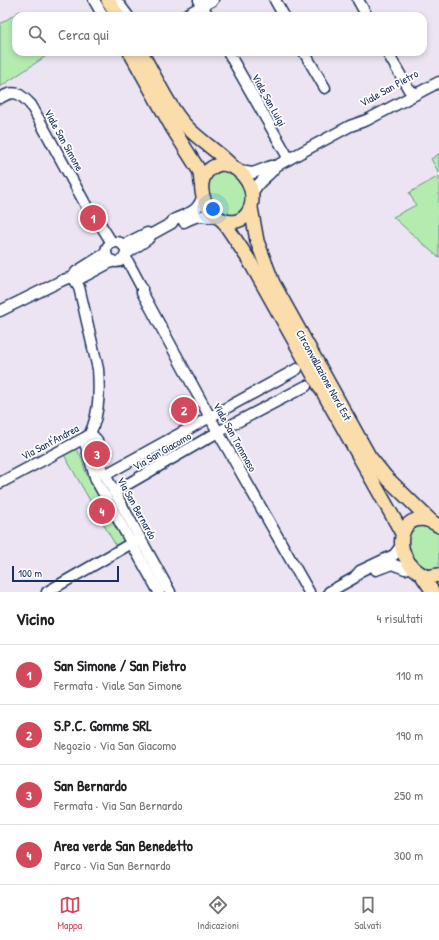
<!DOCTYPE html>
<html lang="it">
<meta charset="utf-8">
<style>
:root{--surface:#fff;--page:#f2f2f2;--text:#202124;--muted:#757577;--line:#e0e0e0;--accent:#d1495b}
body{margin:0;font-family:"Patrick Hand",sans-serif;background:var(--page);color:var(--text)}
.scale{position:absolute;left:12px;bottom:10px;width:107px;box-sizing:border-box;padding-left:4px;border:2px solid #1b2f5e;border-top:0;font-size:11px;line-height:14px;white-space:nowrap;color:#1b2f5e;-webkit-text-stroke:3px #fff;paint-order:stroke}
.you{position:absolute;left:213px;top:209px;width:14px;height:14px;margin:-10px;border:3px solid #fff;border-radius:50%;background:#1a73e8;box-shadow:0 0 0 6px #1a73e833}
.badge{display:grid;place-items:center;width:26px;height:26px;border-radius:50%;background:var(--accent);color:#fff;font-size:13px;font-weight:700}
.pin{position:absolute;translate:-50% -50%;border:2px solid #fff;box-shadow:0 1px 4px #0006}
.list{margin:0;padding:0;list-style:none}
h2{display:flex;justify-content:space-between;align-items:center;height:52px;margin:0;padding:0 16px;font-size:17px}
h2 small{font-size:13px;font-weight:400;color:var(--muted)}
.list li{display:grid;grid-template-columns:26px 1fr auto;gap:12px;align-items:center;box-sizing:border-box;height:60px;padding:0 16px;border-top:1px solid var(--line)}
.list b{display:block;font-size:15px;white-space:nowrap}
.list p{margin:0;font-size:13px;white-space:nowrap;color:var(--muted)}
.list em{font-size:13px;font-style:normal;color:var(--muted)}
.icon{flex:none;width:22px;height:22px;fill:none;stroke:currentColor;stroke-width:2;stroke-linecap:round;stroke-linejoin:round}
.map{position:relative;flex:none;width:439px;height:592px;overflow:hidden}
.search{position:absolute;background:var(--surface);box-shadow:0 2px 6px #0003;left:12px;right:12px;top:12px;height:44px;display:flex;align-items:center;gap:10px;box-sizing:border-box;padding:0 14px;border-radius:12px;color:var(--muted);font-size:15px}
.sheet{height:292px;background:var(--surface)}
nav{display:flex;justify-content:space-around;align-items:center;box-sizing:border-box;height:56px;border-top:1px solid var(--line);background:var(--surface);font-size:11px;color:var(--muted)}
nav a{display:grid;justify-items:center;gap:2px}
nav .on{color:var(--accent)}
.map>svg:first-child{display:block}
</style>
<div class="map">
<svg width="439" height="592" viewBox="0 0 439 592">
<rect width="100%" height="100%" fill="#ece4f2"/>
<filter id="ink" filterUnits="userSpaceOnUse"><feTurbulence type="fractalNoise" baseFrequency=".025" numOctaves="2"/><feDisplacementMap in="SourceGraphic" scale="8" xChannelSelector="R" yChannelSelector="G"/><feConvolveMatrix kernelMatrix="1 2 1 2 8 2 1 2 1" color-interpolation-filters="sRGB"/></filter>
<g filter="url(#ink)">
<g fill="#b4ecb0" stroke="#688e87">
<polygon points="20,11 23,16 16,16 16,52 48,52 49,54 0,87 0,24"/>
<polygon points="439,154 439,173 431,159"/>
<polygon points="223,168 241,178 249,199 238,217 218,213 206,195 209,176"/>
<polygon points="439,176 439,258 393,217 416,205 409,193"/>
<polygon points="74,447 81,456 85,470 89,480 124,541 116,546 63,453"/>
<polygon points="422,523 439,531 439,571 428,573 418,568 406,550 409,531"/>
</g>
<g fill="none" stroke-linecap="round" stroke-linejoin="round">
<defs>
<g id="minor">
<polyline points="94,0 103,16"/>
<polyline points="116,0 128,16"/>
<polyline points="199,0 208,16"/>
<polyline points="275,0 284,16"/>
<polyline points="358,0 367,16"/>
<polyline points="184,16 213,0"/>
<polyline points="228,52 289,159"/>
<polyline points="304,52 325,88"/>
<polyline points="387,52 409,90 416,93"/>
<path d="M0,98c14,-9 20,-5 31,7l62,113 4,1 15,24"/>
<polyline points="239,171 253,173 271,166 276,166"/>
<path d="M253,193c4,-12 16,-16 23,-27l74,-40 17,-6 72,-38"/>
<path d="M184,222c6,-3 12,-6 18,-6 5,1 8,2 14,0"/>
<circle cx="116" cy="252" r="10"/>
<polyline points="123,245 147,233 150,234"/>
<path d="M126,254l22,-15 4,-5 20,-11 1,-3c16,-8 24,-6 30,-25"/>
<polyline points="125,256 142,288 142,292 218,432 309,592"/>
<path d="M73,277l6,10 19,82c2,26 1,52 -13,74l11,37 63,112"/>
<polyline points="73,277 76,272 106,253"/>
<polyline points="0,311 63,280 73,277 81,278 113,261"/>
<polyline points="91,434 97,440 97,454 100,465 105,475 170,592"/>
<polyline points="105,475 297,369"/>
<polyline points="0,483 90,435"/>
<polyline points="114,492 218,432 306,386"/>
<polyline points="376,570 392,564 405,569 411,567"/>
<polyline points="47,592 137,540"/>
<polyline points="329,592 354,578 360,571 394,555 401,546"/>
</g>
<g id="major">
<polyline points="108,0 118,16"/>
<polyline points="130,52 173,129 200,172 201,183"/>
<path d="M141,52c13,22 28,56 45,74 14,15 32,25 46,40"/>
<path d="M221,164c23,1 40,31 26,50 -2,3 -6,6 -10,7 -29,8 -54,-48 -16,-57z"/>
<polyline points="251,208 257,241 273,283 369,456 386,477 431,521"/>
<polyline points="223,221 249,260 402,533"/>
<path d="M439,526c-37,-26 -56,30 -12,51l12,-2"/>
<polyline points="421,574 433,592"/>
</g>
</defs>
<use href="#minor" stroke="#1b2f5e" stroke-width="13"/>
<use href="#major" stroke="#1b2f5e" stroke-width="16"/>
<use href="#minor" stroke="#fff" stroke-width="10"/>
<use href="#major" stroke="#faddab" stroke-width="13"/>
</g>
</g>
<g text-anchor="middle" dominant-baseline="central" stroke-width="3.5" stroke-linejoin="round" paint-order="stroke">
<g font-size="11" fill="#1b2f5e" stroke="#fff">
<text transform="translate(389 88) rotate(-29)">Viale San Pietro</text>
<text transform="translate(269 100) rotate(61)">Viale San Luigi</text>
<text transform="translate(64 140) rotate(61)">Viale San Simone</text>
<text transform="translate(324 375) rotate(61)">Circonvallazione Nord Est</text>
<text transform="translate(235 437) rotate(61)">Viale San Tommaso</text>
<text transform="translate(50 442) rotate(-28)">Via Sant'Andrea</text>
<text transform="translate(162 451) rotate(-30)">Via San Giacomo</text>
<text transform="translate(137 508) rotate(61)">Via San Bernardo</text>
</g>
</g>
</svg>
<div class="scale">100 m</div>
<div class="you"></div>
<div class="pin badge" style="left:93px;top:218px">1</div>
<div class="pin badge" style="left:184px;top:410px">2</div>
<div class="pin badge" style="left:97px;top:454px">3</div>
<div class="pin badge" style="left:102px;top:511px">4</div>
<div class="search"><svg class="icon" aria-label="search" viewBox="0 0 24 24"><circle cx="10" cy="10" r="6"/><path d="M15 15l6 6"/></svg>Cerca qui</div>
</div>
<section class="sheet">
<h2>Vicino<small>4 risultati</small></h2>
<ul class="list">
<li><span class="badge">1</span><div><b>San Simone / San Pietro</b><p>Fermata · Viale San Simone</p></div><em>110 m</em></li>
<li><span class="badge">2</span><div><b>S.P.C. Gomme SRL</b><p>Negozio · Via San Giacomo</p></div><em>190 m</em></li>
<li><span class="badge">3</span><div><b>San Bernardo</b><p>Fermata · Via San Bernardo</p></div><em>250 m</em></li>
<li><span class="badge">4</span><div><b>Area verde San Benedetto</b><p>Parco · Via San Bernardo</p></div><em>300 m</em></li>
</ul>
</section>
<nav>
<a class="on"><svg class="icon" aria-label="map" viewBox="0 0 24 24"><path d="M3 6l6-2 6 2 6-2v14l-6 2-6-2-6 2zM9 4v14M15 6v14"/></svg>Mappa</a>
<a><svg class="icon" aria-label="directions" viewBox="0 0 24 24"><path d="M12 3l9 9-9 9-9-9zM9 14v-3h6M13 9l2 2-2 2"/></svg>Indicazioni</a>
<a><svg class="icon" aria-label="saved" viewBox="0 0 24 24"><path d="M7 4h10v16l-5-4-5 4z"/></svg>Salvati</a>
</nav>
